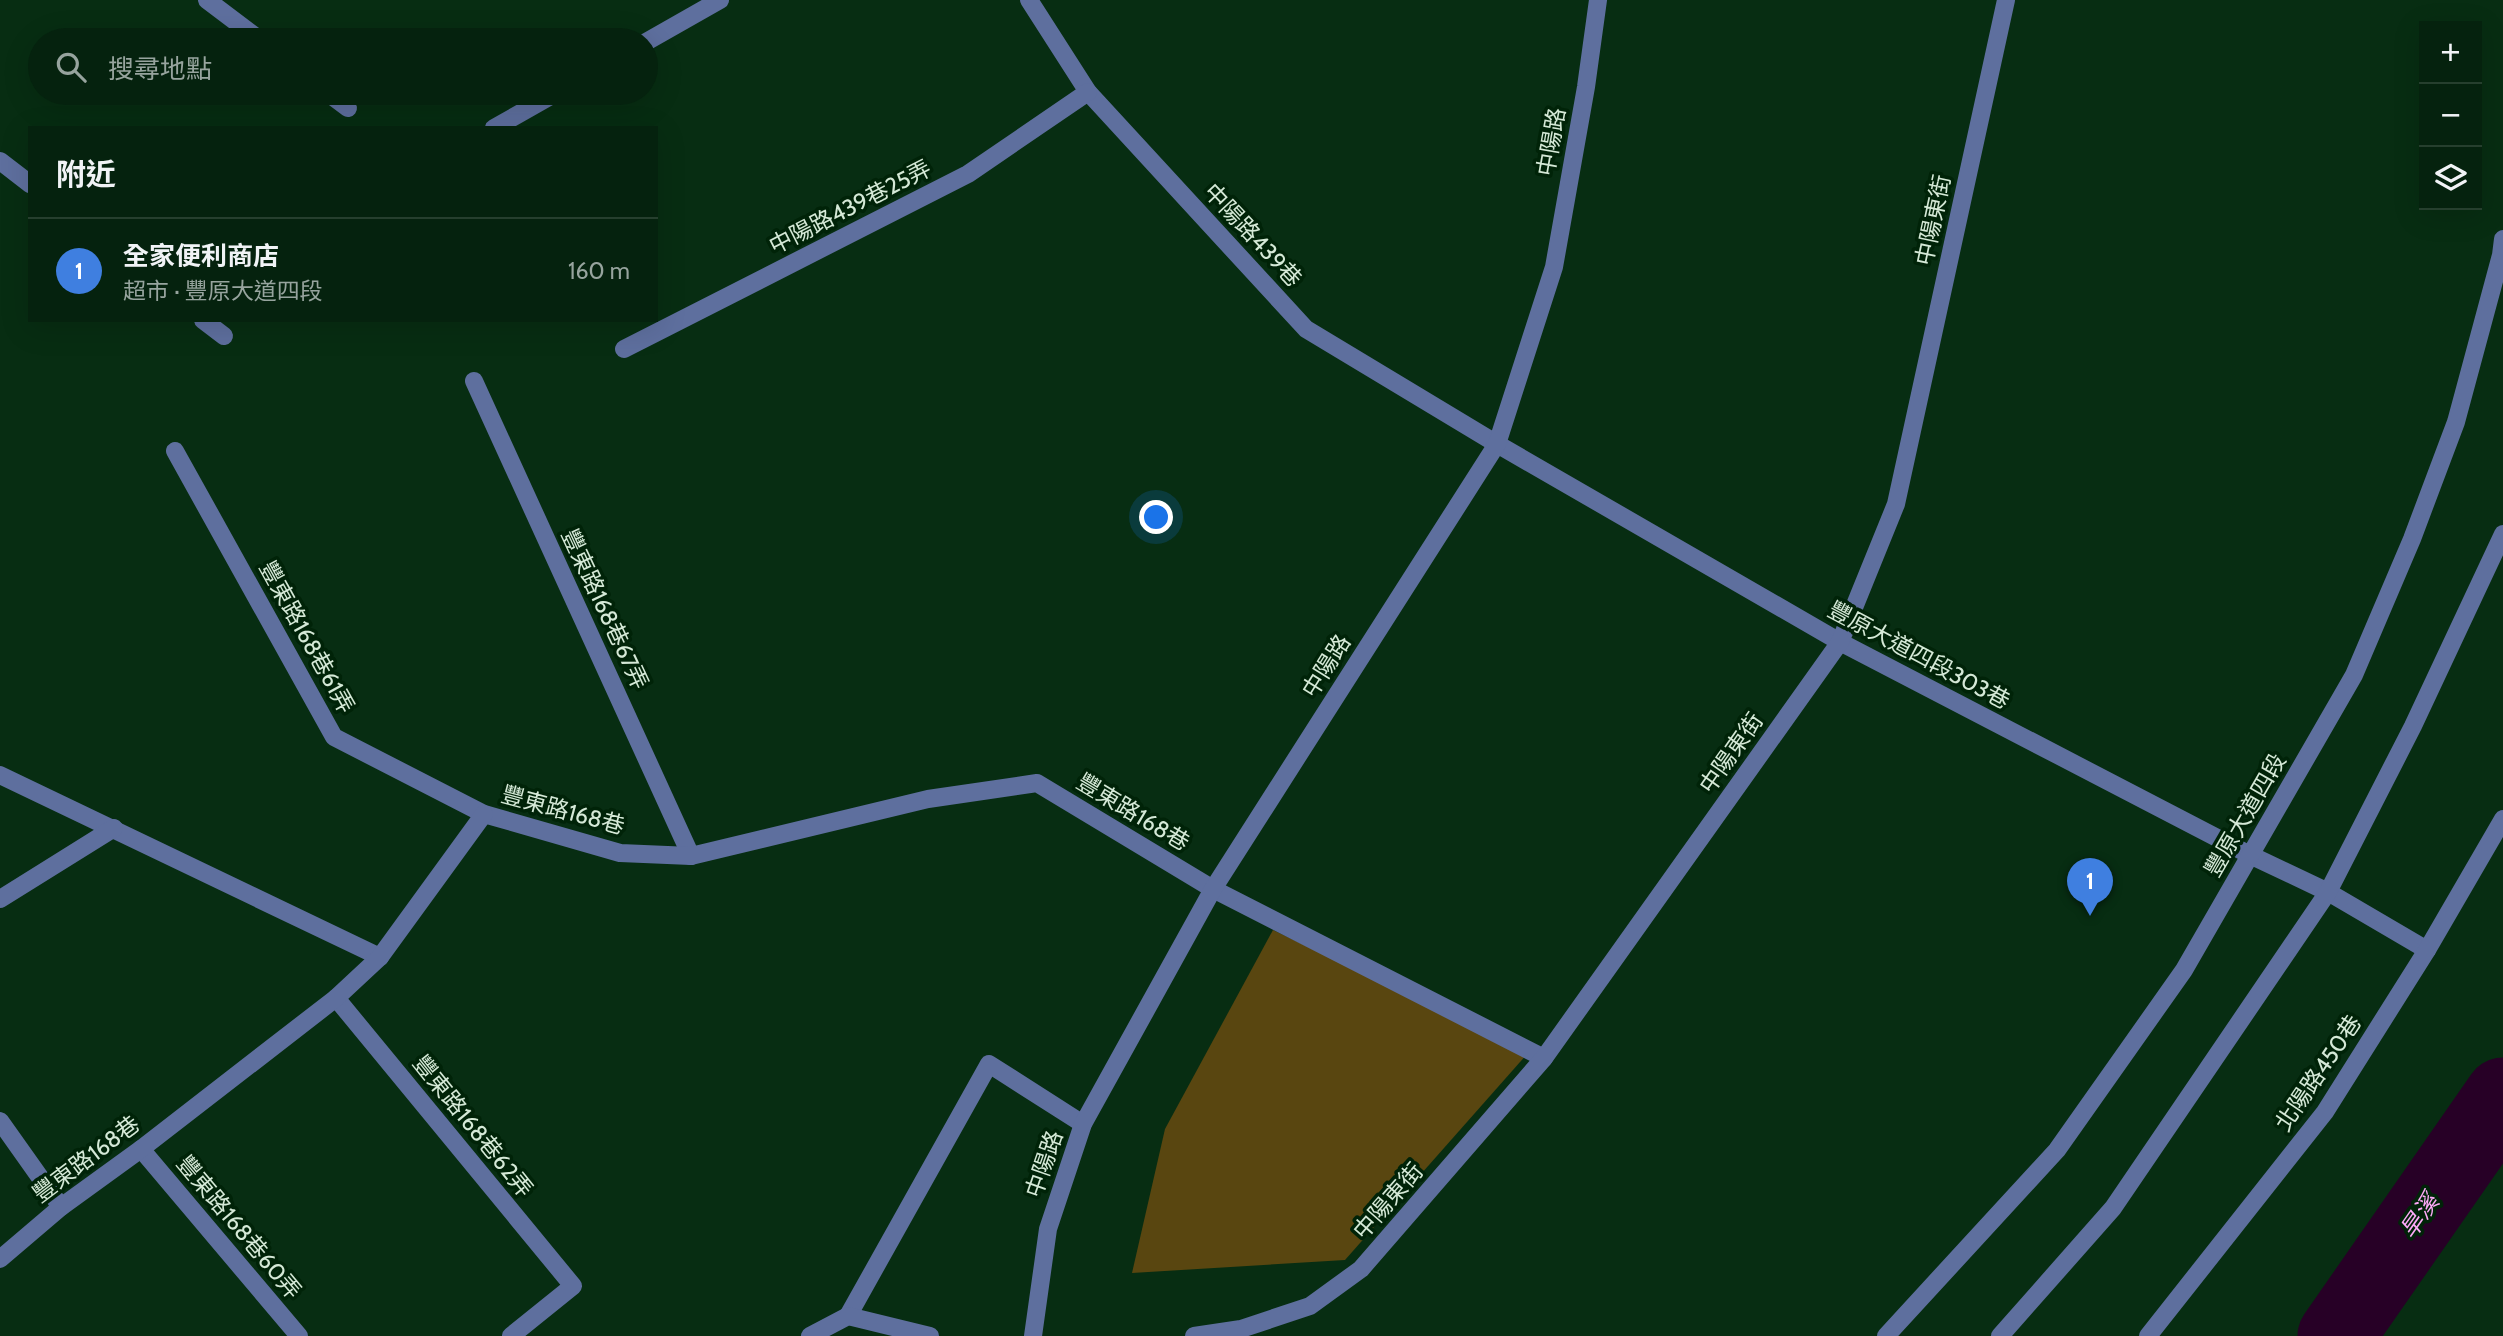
<!DOCTYPE html>
<html lang="zh-TW">
<meta charset="utf-8">
<style>
:root{--surface:#05220e;--page:#132f1c;--text:#f1f3f6;--muted:#97a49e;--line:#263f2e;--accent:#0b8043}
body{margin:0;font-family:Cabin,"Noto Sans TC",sans-serif;background:var(--page);color:var(--text)}
.controls{position:absolute;right:21px;top:21px;display:grid;overflow:hidden;border-radius:0px;box-shadow:0 7px 28px #0002}
.controls button{width:63px;height:63px;display:grid;place-items:center;padding:0;border:0;border-bottom:2px solid var(--line);background:var(--surface);color:var(--text);font:35px sans-serif}
.you{position:absolute;left:1157px;top:518px;width:24px;height:24px;margin:-18px;border:5px solid #fff;border-radius:50%;background:#1a73e8;box-shadow:0 0 0 10px #1a73e833}
.badge{display:grid;place-items:center;width:46px;height:46px;border-radius:50%;background:var(--accent);color:#fff;font-size:23px;font-weight:700}
.pin{position:absolute;translate:-50% -58px;filter:drop-shadow(0 2px 4px #0008)}
.pin::after{content:'';position:absolute;top:37px;width:24px;height:21px;background:inherit;clip-path:polygon(0 0,100% 0,50% 100%)}
.list{margin:0;padding:0;list-style:none}
h2{display:flex;justify-content:space-between;align-items:center;height:91px;margin:0;padding:0 28px;font-size:30px}
h2 small{font-size:23px;font-weight:400;color:var(--muted)}
.list li{display:grid;grid-template-columns:46px 1fr auto;gap:21px;align-items:center;box-sizing:border-box;height:105px;padding:0 28px;border-top:2px solid var(--line)}
.list b{display:block;font-size:26px;white-space:nowrap}
.list p{margin:0;font-size:23px;white-space:nowrap;color:var(--muted)}
.list em{font-size:23px;font-style:normal;color:var(--muted)}
.icon{flex:none;width:38px;height:38px;fill:none;stroke:currentColor;stroke-width:2;stroke-linecap:round;stroke-linejoin:round}
.map{position:relative;flex:none;width:2503px;height:1336px;overflow:hidden}
.search{position:absolute;background:var(--surface);box-shadow:0 7px 28px #0002;left:28px;top:28px;width:630px;height:77px;display:flex;align-items:center;gap:18px;box-sizing:border-box;padding:0 24px;border-radius:38px;color:var(--muted);font-size:26px}
.panel{position:absolute;background:var(--surface);box-shadow:0 7px 28px #0002;left:28px;top:126px;width:630px;height:196px;border-radius:0px}
.map>svg:first-child{display:block}
</style>
<div class="map">
<svg width="2503" height="1336" viewBox="0 0 2503 1336">
<rect width="100%" height="100%" fill="#072d12"/>
<polygon fill="#594610" points="1273,930 1528,1053 1345,1260 1132,1273 1165,1129"/>
<g fill="none" stroke-linecap="round" stroke-linejoin="round">
<polyline stroke="#270026" stroke-width="77" points="2336,1336 2503,1096"/>
<g stroke="#5e6f9e" stroke-width="18">
<polyline points="207,0 260,40"/>
<polyline points="1029,0 1088,92 1306,329 1497,444 1840,642 2250,855 2328,892 2427,950"/>
<polyline points="646,42 720,0"/>
<polyline points="328,93 348,108"/>
<polyline points="494,128 556,93"/>
<polyline points="0,161 30,184"/>
<polyline points="203,320 224,336"/>
<polyline points="624,349 968,174 1088,92"/>
<polyline points="474,381 691,856"/>
<polyline points="175,451 334,737 484,814 620,853 691,856 928,799 1037,783 1213,889 1544,1058"/>
<polyline points="0,775 380,957"/>
<polyline points="0,899 114,828"/>
<polyline points="336,998 573,1286 511,1336"/>
<polyline points="0,1121 61,1207"/>
<polyline points="141,1149 299,1336"/>
<polyline points="0,1259 61,1207 141,1149 336,998 380,957 484,814"/>
<polyline points="848,1316 989,1064 1083,1124"/>
<polyline points="810,1336 848,1316 930,1336"/>
<polyline points="1033,1336 1048,1229 1083,1124 1213,889 1497,444 1554,267 1586,87 1598,0"/>
<polyline points="1194,1336 1241,1329 1310,1306 1361,1269 1544,1058 1840,642 1896,504 2006,0"/>
<polyline points="1886,1336 2057,1150 2184,970 2354,675 2412,539 2456,422 2501,255 2503,239"/>
<polyline points="2000,1336 2113,1208 2328,892 2413,726 2503,534"/>
<polyline points="2148,1336 2325,1112 2427,950 2503,819"/>
</g>
</g>
<g text-anchor="middle" dominant-baseline="central" stroke-width="7" stroke-linejoin="round" paint-order="stroke">
<g font-size="23" fill="#d5e9d7" stroke="#002308">
<text transform="translate(1551 142) rotate(-80)">中陽路</text>
<text transform="translate(850 207) rotate(-27)">中陽路439巷25弄</text>
<text transform="translate(1933 220) rotate(-78)">中陽東街</text>
<text transform="translate(1253 235) rotate(47)">中陽路439巷</text>
<text transform="translate(605 609) rotate(65)">豐東路168巷67弄</text>
<text transform="translate(307 637) rotate(61)">豐東路168巷61弄</text>
<text transform="translate(1919 655) rotate(28)">豐原大道四段303巷</text>
<text transform="translate(1326 666) rotate(-58)">中陽路</text>
<text transform="translate(1731 753) rotate(-55)">中陽東街</text>
<text transform="translate(563 810) rotate(15)">豐東路168巷</text>
<text transform="translate(1133 812) rotate(31)">豐東路168巷</text>
<text transform="translate(2245 815) rotate(-60)">豐原大道四段</text>
<text transform="translate(2318 1073) rotate(-56)">北陽路450巷</text>
<text transform="translate(473 1126) rotate(51)">豐東路168巷62弄</text>
<text transform="translate(86 1159) rotate(-37)">豐東路168巷</text>
<text transform="translate(1044 1164) rotate(-71)">中陽路</text>
<text transform="translate(1388 1201) rotate(-49)">中陽東街</text>
<text transform="translate(239 1227) rotate(50)">豐東路168巷60弄</text>
</g>
<g font-size="24" font-style="italic" fill="#fda9f8" stroke="#002308">
<text transform="translate(2419 1216) rotate(-55)">旱溪</text>
</g>
</g>
</svg>
<div class="controls">
<button>+</button>
<button>−</button>
<button><svg class="icon" aria-label="layers" viewBox="0 0 24 24"><path d="M12 4l9 5-9 5-9-5zM3 14l9 5 9-5"/></svg></button>
</div>
<div class="you"></div>
<div class="pin badge" style="left:2090px;top:916px;background:#3f7fe0">1</div>
<div class="search"><svg class="icon" aria-label="search" viewBox="0 0 24 24"><circle cx="10" cy="10" r="6"/><path d="M15 15l6 6"/></svg>搜尋地點</div>
<section class="panel">
<h2>附近<small></small></h2>
<ul class="list">
<li><span class="badge" style="background:#3f7fe0">1</span><div><b>全家便利商店</b><p>超市 · 豐原大道四段</p></div><em>160 m</em></li>
</ul>
</section>
</div>
